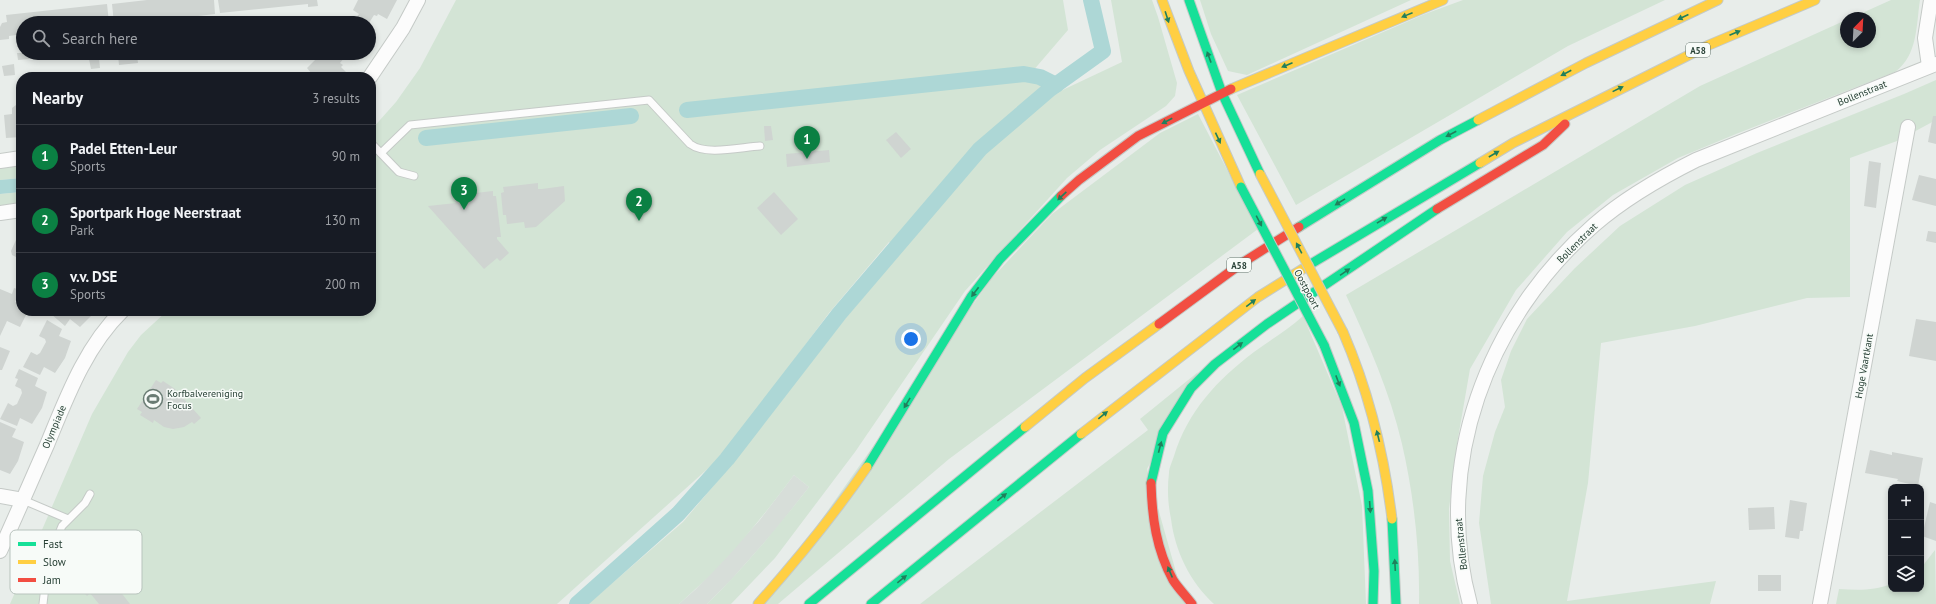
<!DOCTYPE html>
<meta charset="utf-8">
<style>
:root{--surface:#171b24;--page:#20242c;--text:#f1f3f6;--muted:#9ea1a6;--line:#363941;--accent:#0b8043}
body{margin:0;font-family:"PT Sans",sans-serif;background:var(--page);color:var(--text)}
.controls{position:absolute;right:12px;bottom:12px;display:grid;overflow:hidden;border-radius:8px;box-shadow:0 2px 6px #0003}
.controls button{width:36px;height:36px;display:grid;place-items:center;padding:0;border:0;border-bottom:1px solid var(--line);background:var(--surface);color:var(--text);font:20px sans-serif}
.compass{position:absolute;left:1840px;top:12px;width:36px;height:36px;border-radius:50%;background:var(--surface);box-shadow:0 2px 6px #0003;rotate:24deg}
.you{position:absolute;left:911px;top:339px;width:14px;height:14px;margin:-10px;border:3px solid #fff;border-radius:50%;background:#1a73e8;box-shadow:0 0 0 6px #1a73e833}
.badge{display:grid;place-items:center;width:26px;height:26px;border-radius:50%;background:var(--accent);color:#fff;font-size:13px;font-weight:700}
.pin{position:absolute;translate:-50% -33px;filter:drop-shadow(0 1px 2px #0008)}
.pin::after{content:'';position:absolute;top:21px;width:14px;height:12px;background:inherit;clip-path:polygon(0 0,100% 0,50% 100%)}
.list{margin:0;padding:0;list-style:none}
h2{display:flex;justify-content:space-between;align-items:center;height:52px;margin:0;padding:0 16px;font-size:17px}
h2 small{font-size:13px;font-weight:400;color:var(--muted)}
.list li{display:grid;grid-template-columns:26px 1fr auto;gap:12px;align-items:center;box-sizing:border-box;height:64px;padding:0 16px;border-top:1px solid var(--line)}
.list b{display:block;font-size:15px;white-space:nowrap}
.list p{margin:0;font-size:13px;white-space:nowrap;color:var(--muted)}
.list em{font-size:13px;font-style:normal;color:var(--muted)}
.icon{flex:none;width:22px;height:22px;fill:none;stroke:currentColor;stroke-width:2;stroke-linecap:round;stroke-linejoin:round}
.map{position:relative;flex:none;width:1936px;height:604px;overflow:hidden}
.search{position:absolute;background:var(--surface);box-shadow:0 2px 6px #0003;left:16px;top:16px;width:360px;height:44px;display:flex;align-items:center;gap:10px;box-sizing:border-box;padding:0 14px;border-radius:22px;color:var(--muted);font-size:15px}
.panel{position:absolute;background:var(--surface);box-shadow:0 2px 6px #0003;left:16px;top:72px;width:360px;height:244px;border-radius:16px}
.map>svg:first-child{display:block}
</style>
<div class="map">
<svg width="1936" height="604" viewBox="0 0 1936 604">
<rect width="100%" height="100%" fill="#e8edea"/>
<polygon fill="#d7ded9" points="794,475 809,487 777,528 731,580 707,604 679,604 696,589 759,521"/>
<g fill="#d3e4d5">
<polygon points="456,0 1063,0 1068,30 1026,79 1041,83 1046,88 1045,93 989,136 894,247 889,242 829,313 723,455 557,604 10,604 92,414 128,352 141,335 167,311 371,311 371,130 396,102 420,68"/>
<path d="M1111,0h41l6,17 19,66 -2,13 -9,10 -66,44 -33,28 -102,113 -110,161 -80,106 -44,46h-24c37,-36 70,-76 102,-117l-15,-12c-34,46 -71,91 -115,129h-91l95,-82 53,-63 108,-139 151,-179 57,-46 70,-33z"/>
<polygon points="1200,0 1411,0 1247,75 1228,71 1211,34"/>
<polygon points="1463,0 1665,0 1568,46 1296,205 1237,95 1425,14"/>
<path d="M1891,0h29c-4,26 -2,55 -25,72l-159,62 -58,24 -65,37 -46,37 -51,58 -46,79 -12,69 -9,71 1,52 10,43h-41c1,-53 -5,-108 -17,-160 -12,-52 -34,-101 -56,-149l354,-209 146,-66v22h24v-24h-19z"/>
<polygon points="1936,80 1936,120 1897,141 1850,158 1850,297 1807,298 1695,326 1601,343 1588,483 1567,601 1716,581 1710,604 1491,604 1479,523 1483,476 1495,432 1505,407 1501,380 1511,351 1527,319 1575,268 1620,226 1685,185 1757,153 1904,94"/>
<polygon points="1198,114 1258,229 949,459 778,604 762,604 991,279 1052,214 1160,133"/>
<polygon points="21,162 21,178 0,180 0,164"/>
<polygon points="21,192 21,206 0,208 0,194"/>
<path d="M1303,316l39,91 20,99 4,98h-152c-24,-22 -39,-53 -43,-85 -3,-15 -4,-30 -2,-46 0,-5 3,-11 5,-17 14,-45 43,-76 80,-104 16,-12 34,-22 49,-36z"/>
<polygon points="1198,372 1147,469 1185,604 920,604 1148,430 1140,419"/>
<path d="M1935,550l1,54h-100l3,-15c18,1 35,2 52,-5v5h30v-21z"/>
</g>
<polygon fill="#add7d6" points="21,178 21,192 0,194 0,180"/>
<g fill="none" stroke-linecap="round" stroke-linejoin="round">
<g stroke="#add7d6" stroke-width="16">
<polyline points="687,110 1024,74 1040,77 1056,85"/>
<polyline points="426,138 631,116"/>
<polyline points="577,604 678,514 727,459 839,314 980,149 1050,89 1103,51 1091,0"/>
</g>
</g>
<g fill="#cfd4d1">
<polygon points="147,0 214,0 215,14 190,17 190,22 180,23 152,23 152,21 114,23 112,4"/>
<polygon points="218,0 317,0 318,6 308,7 308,4 220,13"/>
<polygon points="358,0 397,0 387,19 378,14 377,16 374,15 369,23 352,23 359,14 353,10"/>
<polygon points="107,4 109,23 23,23 23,34 9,36 9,39 0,40 0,27 2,23 7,22 6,15"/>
<polygon points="369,33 375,38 369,47"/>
<polygon points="17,53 29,53 29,59 18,60"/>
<polygon points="42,53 54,53 55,56 43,57"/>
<polygon points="322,53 348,53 340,63 343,65 341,67 348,74 346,77 309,77 312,74 307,68"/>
<polygon points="137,55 138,63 119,65 118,56"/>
<polygon points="99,58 100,68 91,69 89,59"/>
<polygon points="14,64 15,75 4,76 2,66"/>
<polygon points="16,105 21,105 21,137 6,138 4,115 12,114 12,108"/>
<polygon points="1933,116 1936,116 1936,144 1928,142"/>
<polygon points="764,126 771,126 773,140 765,141"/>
<polygon points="896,132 911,149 901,158 886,140"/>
<polygon points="829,150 830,162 787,167 786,154"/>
<polygon points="1869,161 1881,163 1876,208 1864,206"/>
<polygon points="1919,175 1936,179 1936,206 1912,200"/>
<polygon points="538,183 538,189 542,189 564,186 565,201 536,227 525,228 524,222 507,224 506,215 503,215 501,193 504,192 503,187"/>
<polygon points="493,191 493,196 496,196 501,237 497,237 497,239 509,253 500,261 497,258 484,269 428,206 456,203 455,201 459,200 458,195"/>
<polygon points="774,192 798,219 781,235 757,208"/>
<polygon points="20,231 21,232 21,254 16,257 12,255 11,251"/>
<polygon points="1928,231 1936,232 1936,243 1926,241"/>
<polygon points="14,288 20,290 15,302 21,305 21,311 28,311 20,327 7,321 0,336 0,289 12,294"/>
<polygon points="53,311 96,311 80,327 70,319 65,326 51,314"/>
<polygon points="1916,319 1936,322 1936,361 1909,356"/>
<polygon points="47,320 62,329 59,336 71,341 65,358 55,373 44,367 40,375 23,367 31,352 37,355 40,353 46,342 45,339 39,336"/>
<polygon points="0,347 10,351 2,370 0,370"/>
<polygon points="19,369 38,378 35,386 47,392 42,408 32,424 20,418 17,426 0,419 8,403 13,406 17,404 22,393 21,389 15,386 18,379 15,378"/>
<polygon points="156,380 161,383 163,381 175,389 201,418 194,424 192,422 184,427 173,429 164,427 154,420 153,423 140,415 142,412 137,409"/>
<polygon points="0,422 16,429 12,437 24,442 18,461 10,474 0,470"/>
<polygon points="1870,450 1892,455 1892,452 1923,458 1918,486 1897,481 1898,479 1865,473"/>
<polygon points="1790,500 1807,503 1803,531 1800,531 1799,539 1785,537"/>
<polygon points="1930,502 1936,504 1936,541 1922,536"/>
<polygon points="1774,507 1775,529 1749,530 1748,508"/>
<polygon points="73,544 109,584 112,581 130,604 99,604 90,593 87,596 82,590 75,591 75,589 57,589 59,566 62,558"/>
<rect x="1758" y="575" width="23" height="16"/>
</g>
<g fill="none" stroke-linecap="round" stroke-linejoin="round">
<defs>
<g id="lane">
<polyline points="371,143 399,172 414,176"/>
<path d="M381,153l29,-28 239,-25 41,44c16,12 51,3 70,2"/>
<polyline points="23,500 68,519"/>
<polyline points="43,604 48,560 62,526 85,503 90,494"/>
</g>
<g id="street">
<polyline points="1929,66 1925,38 1931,0"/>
<polyline points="370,77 403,28 418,0"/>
<polyline points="0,161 21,158"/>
<polyline points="0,213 21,210"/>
<polyline points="0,496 23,500"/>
<path d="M0,551c16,-35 31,-70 47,-106 19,-46 38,-98 75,-134"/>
<path d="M1470,604c-38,-139 17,-286 124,-379 31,-27 66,-47 102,-65l240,-96"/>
<polyline points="1820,604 1908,127"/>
</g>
<g id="fast">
<polyline points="1189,0 1222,93 1260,174"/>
<polyline points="1299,227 1440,140 1478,120"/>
<polyline points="1309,265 1480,163"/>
<polyline points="1324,345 1354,423 1368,491 1374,571 1373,604"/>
<polyline points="867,467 971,297 1000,259 1061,196"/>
<polyline points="1151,483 1163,433 1191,388 1215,364 1267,324 1437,209"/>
<polyline points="1392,519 1396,604"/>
<polyline points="809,604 1025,427"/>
<polyline points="871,604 1081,434"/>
</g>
<g id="slow">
<polyline points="1162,0 1189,71 1241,187"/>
<polyline points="1231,89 1443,0"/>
<polyline points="1478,120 1586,63 1718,0"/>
<polyline points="1480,163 1513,143 1709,45 1815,0"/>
<path d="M1343,332c26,60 41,121 49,187"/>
<polyline points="1025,427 1085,378 1159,324"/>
<polyline points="1081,434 1258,297 1309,265"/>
<path d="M758,604c39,-44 76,-89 109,-137"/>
</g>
<g id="jam">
<polyline points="1061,196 1079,180 1138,136 1231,89"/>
<polyline points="1437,209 1543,145 1565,124"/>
<polyline points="1159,324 1242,263 1299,227"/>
<path d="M1151,483c1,34 5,66 22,97 5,8 13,16 19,24"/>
</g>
</defs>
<use href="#lane" stroke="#c5cac7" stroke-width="9"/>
<use href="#street" stroke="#c5cac7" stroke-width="16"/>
<use href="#fast" stroke="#c4cac7" stroke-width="11"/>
<use href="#slow" stroke="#c4cac7" stroke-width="11"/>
<use href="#jam" stroke="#c4cac7" stroke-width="11"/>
<use href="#lane" stroke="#fcfcfc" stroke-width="7"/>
<use href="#street" stroke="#fcfcfc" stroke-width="14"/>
<use href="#fast" stroke="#16e098" stroke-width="9"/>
<use href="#slow" stroke="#ffcf43" stroke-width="9"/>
<use href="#jam" stroke="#f24e42" stroke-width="9"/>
<defs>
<polyline id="fast-bridge" points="1241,187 1324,345"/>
<polyline id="slow-bridge" points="1260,174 1343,332"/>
</defs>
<use href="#fast-bridge" stroke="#c4cac7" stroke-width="11" stroke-linecap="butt"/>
<use href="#slow-bridge" stroke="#c4cac7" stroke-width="11" stroke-linecap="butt"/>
<use href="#fast-bridge" stroke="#16e098" stroke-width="9"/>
<use href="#slow-bridge" stroke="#ffcf43" stroke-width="9"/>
</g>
<defs><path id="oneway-solid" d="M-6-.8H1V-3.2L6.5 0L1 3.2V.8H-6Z"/></defs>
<g fill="#207f5c">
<use href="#oneway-solid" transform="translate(1407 15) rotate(158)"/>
<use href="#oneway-solid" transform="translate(1167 17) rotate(72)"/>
<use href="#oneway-solid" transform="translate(1683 17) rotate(155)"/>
<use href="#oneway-solid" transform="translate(1735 33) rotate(-23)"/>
<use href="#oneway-solid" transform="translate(1209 57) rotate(-110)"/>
<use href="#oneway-solid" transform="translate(1287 65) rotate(157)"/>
<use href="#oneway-solid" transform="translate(1566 73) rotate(152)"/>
<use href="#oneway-solid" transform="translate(1618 89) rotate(-26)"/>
<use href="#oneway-solid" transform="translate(1167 121) rotate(152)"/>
<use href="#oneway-solid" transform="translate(1451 134) rotate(152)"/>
<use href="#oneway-solid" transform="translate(1218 138) rotate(65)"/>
<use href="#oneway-solid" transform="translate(1494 154) rotate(-30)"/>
<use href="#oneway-solid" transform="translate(1062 196) rotate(137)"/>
<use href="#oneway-solid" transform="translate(1340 202) rotate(148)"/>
<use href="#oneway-solid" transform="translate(1382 220) rotate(-31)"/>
<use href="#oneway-solid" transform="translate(1259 221) rotate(62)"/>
<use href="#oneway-solid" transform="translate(1299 248) rotate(-118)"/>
<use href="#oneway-solid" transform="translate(1345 272) rotate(-34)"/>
<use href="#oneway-solid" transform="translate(975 292) rotate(127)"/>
<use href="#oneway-solid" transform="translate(1251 303) rotate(-37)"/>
<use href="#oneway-solid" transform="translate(1238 346) rotate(-38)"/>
<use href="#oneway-solid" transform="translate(1338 381) rotate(69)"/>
<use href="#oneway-solid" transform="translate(907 403) rotate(121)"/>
<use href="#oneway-solid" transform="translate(1103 415) rotate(-39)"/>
<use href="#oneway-solid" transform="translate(1378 436) rotate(-104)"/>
<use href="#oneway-solid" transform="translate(1160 447) rotate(-75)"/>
<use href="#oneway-solid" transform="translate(1002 497) rotate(-39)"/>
<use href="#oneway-solid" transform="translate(1370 507) rotate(86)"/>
<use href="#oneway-solid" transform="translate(1395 565) rotate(-93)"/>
<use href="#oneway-solid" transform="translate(1170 572) rotate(-113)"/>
<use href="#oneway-solid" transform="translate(902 579) rotate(-39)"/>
</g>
<defs>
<symbol id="stadium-ring" viewBox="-11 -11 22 22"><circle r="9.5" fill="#f7fbf8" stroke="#6a7c74" stroke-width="1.5"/><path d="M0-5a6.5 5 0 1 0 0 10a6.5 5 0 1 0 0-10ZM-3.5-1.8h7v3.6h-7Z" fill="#6a7c74"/></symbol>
</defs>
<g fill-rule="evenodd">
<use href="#stadium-ring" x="142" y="388" width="22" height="22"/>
</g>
<g text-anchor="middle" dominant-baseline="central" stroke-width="3" stroke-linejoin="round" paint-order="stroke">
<g fill="#f7fbf8" stroke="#65776f" stroke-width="1">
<rect x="1686" y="43" width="24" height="14" rx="3"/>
<rect x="1227" y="258" width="24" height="14" rx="3"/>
</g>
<g font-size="9" font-weight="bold" fill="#263f34">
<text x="1698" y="50">A58</text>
<text x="1239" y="265">A58</text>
</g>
<g font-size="10" fill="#263f34" stroke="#f7fbf8">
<text transform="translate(1862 93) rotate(-22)">Bollenstraat</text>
<text transform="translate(1577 243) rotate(-45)">Bollenstraat</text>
<text transform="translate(1307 289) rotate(62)">Oostpoort</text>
<text transform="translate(1864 366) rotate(-80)">Hoge Vaartkant</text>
<text transform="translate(54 427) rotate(-67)">Olympiade</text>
<text transform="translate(1461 544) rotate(-96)">Bollenstraat</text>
</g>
<g font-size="10" fill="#263f34" stroke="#f7fbf8" text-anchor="start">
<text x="167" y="393">Korfbalvereniging<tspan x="167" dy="12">Focus</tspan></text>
</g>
</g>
<rect x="10" y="530" width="132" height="64" rx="6" fill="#f7fbf8" stroke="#b8c3bd" stroke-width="1"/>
<rect x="18" y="542" width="18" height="4" fill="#16e098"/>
<rect x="18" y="560" width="18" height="4" fill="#ffcf43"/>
<rect x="18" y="578" width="18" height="4" fill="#f24e42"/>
<g font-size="11" fill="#263f34">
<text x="43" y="548">Fast</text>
<text x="43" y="566">Slow</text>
<text x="43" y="584">Jam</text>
</g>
</svg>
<div class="controls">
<button>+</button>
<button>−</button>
<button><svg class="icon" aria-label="layers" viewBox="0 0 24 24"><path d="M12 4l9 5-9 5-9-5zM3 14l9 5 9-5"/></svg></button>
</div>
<svg class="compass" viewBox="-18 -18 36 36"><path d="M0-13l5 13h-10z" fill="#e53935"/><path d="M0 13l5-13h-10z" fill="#9ea1a6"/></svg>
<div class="you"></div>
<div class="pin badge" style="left:807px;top:159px">1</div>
<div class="pin badge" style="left:639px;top:221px">2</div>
<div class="pin badge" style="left:464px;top:210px">3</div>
<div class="search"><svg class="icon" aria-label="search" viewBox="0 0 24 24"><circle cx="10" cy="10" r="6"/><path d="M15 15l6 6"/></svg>Search here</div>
<section class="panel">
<h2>Nearby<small>3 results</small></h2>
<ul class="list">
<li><span class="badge">1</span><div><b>Padel Etten-Leur</b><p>Sports</p></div><em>90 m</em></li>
<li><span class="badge">2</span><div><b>Sportpark Hoge Neerstraat</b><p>Park</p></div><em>130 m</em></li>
<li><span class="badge">3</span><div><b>v.v. DSE</b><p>Sports</p></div><em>200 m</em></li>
</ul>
</section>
</div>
